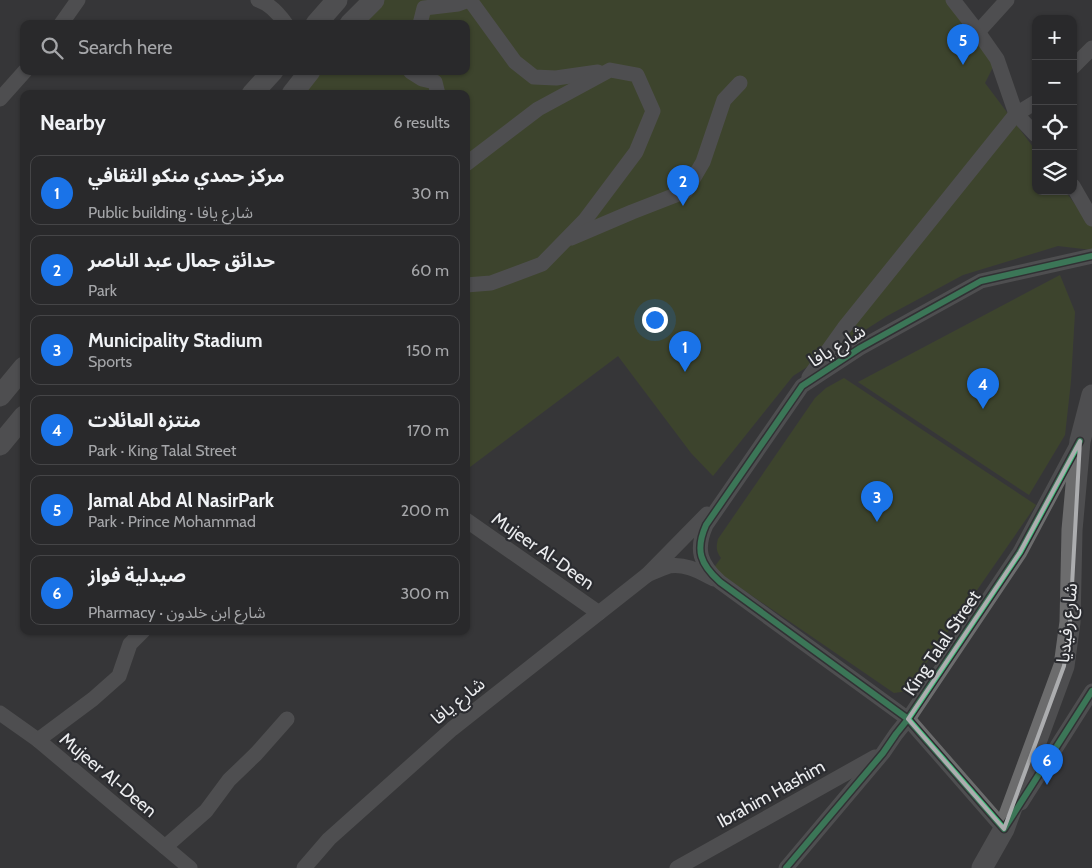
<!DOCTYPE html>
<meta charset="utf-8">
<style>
:root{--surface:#29292b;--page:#313133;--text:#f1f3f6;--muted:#a5a6a9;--line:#454547;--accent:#1a73e8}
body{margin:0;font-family:Cabin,"Noto Sans Arabic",sans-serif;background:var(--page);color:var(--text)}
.controls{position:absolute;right:15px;top:15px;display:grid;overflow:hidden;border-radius:10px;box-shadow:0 1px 4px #0004}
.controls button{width:45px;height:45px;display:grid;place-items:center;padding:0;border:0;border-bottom:1px solid var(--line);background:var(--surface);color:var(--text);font:25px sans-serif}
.you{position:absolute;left:654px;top:319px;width:18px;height:18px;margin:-12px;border:4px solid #fff;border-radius:50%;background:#1a73e8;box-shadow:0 0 0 8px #1a73e833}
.badge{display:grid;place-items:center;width:32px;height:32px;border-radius:50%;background:var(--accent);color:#fff;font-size:16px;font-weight:700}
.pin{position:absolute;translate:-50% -41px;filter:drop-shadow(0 1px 2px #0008)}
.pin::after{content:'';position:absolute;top:26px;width:18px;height:15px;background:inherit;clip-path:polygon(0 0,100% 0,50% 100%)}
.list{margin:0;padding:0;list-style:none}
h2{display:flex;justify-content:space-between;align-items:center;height:65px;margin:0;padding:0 20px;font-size:21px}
h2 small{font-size:16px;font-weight:400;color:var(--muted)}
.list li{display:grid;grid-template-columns:32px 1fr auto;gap:15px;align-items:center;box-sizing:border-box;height:70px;margin:0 10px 10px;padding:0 10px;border:1px solid var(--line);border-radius:10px}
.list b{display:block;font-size:19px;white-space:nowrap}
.list p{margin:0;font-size:16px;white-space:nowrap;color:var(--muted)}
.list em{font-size:16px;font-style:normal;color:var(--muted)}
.icon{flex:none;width:28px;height:28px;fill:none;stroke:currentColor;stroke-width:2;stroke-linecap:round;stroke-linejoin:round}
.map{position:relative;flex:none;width:1092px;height:868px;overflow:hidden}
.search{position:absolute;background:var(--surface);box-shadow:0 1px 4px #0004;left:20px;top:20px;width:450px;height:55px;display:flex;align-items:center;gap:12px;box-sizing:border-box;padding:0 18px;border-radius:10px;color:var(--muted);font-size:19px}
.panel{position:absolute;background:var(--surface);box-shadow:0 1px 4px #0004;left:20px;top:90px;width:450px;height:545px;border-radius:10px}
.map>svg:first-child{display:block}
</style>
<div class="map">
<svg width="1092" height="868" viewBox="0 0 1092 868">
<rect width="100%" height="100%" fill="#373739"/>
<g fill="#465520">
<polygon points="378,0 951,0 997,59 985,83 1036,151 1036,191 1065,191 1092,227 1092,250 1058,246 963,275 887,316 793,376 713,476 691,453 618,356 466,470 466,94 299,94 318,71 466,71 466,24 358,24"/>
<polygon points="1060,275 1075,312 1071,381 1065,435 1029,495 858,382"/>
<path d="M844,378l192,127 -129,186 -13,2 -181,-124 8,-11c-5,-7 -5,-11 -3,-19l97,-141 11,-10z"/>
</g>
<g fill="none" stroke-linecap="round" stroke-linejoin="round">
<g stroke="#6c6c6d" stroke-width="15">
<path d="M258,0c12,4 21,14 28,24"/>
<polyline points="470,0 515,62 534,77 556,78 598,72"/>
<polyline points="953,0 978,32 997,59 1016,114 1036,135"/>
<polyline points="61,24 78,0"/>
<polyline points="420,24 424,8 458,4 469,0"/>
<polyline points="978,32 1007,0"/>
<polyline points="1073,67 1092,48"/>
<polyline points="411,71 411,72 422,79 435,82 438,94"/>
<polyline points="0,99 25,71"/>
<polyline points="466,164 538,109 610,70 637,75 653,111 636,152 585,220 542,264 491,283 466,285"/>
<polyline points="1073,186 1092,219"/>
<polyline points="571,238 632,212 686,191 703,162 724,100 740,83"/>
<polyline points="809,377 844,328 1016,114 1036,102"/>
<path d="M707,514l-60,61c7,-3 15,-7 22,-9 16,-3 31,6 45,13"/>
<polyline points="466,520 599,613"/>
<polyline points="0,713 38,740 190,868"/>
<polyline points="38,740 93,699 119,676 130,644 143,631"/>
<polyline points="1021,803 1092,691"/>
<path d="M1008,823l-4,6 -96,-110 -188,-137c-20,-18 -25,-32 -14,-57l96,-139 58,-38 121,-67 111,-25"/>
<polyline points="165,847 206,811 229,780 256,754 287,719"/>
<polyline points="304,868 329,839 452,729 647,575"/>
<polyline points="677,868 875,757"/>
<polyline points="786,868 883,753 896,734 908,719 1020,552 1076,447"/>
</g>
<g stroke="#6c6c6d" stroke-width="21">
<polyline points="316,24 337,0"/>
<polyline points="350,24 374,0"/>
<polyline points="252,94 273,71"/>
<polyline points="292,94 310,71"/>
<polyline points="0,396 24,367"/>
<polyline points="0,445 24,416"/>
<polyline points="982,868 1004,829 1064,666 1070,622 1072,530 1080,441 1092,395"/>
</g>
<defs>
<g id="cycleway">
<path d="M1092,256l-111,25 -121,67 -58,38 -96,139c-11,25 -6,39 14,57l188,137 96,110 88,-138"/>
<polyline points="786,868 883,753 896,734 908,719 1020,552 1080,441"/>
</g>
</defs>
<use href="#cycleway" stroke="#2b2c30" stroke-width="9"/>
<use href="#cycleway" stroke="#40c37c" stroke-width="6"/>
</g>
<path d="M0 0H1092V868H0ZM1080,441l-10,181 -6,44 -60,163 -96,-110 112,-167z" fill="#373739" fill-opacity=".55" fill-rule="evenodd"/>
<path fill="none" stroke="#acadaf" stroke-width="4" stroke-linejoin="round" d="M1080,441l-10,181 -6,44 -60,163 -96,-110 112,-167z"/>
<g text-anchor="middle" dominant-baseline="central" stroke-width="4.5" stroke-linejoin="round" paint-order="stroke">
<g font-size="18" fill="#ebecee" stroke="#2b2c30">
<text transform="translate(837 346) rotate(-32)">شارع يافا</text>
<text transform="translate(543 551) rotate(35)">Mujeer Al-Deen</text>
<text transform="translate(1067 623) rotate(-84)">شارع رفيديا</text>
<text transform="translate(942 643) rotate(-56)">King Talal Street</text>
<text transform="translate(458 701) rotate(-39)">شارع يافا</text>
<text transform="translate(108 775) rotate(40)">Mujeer Al-Deen</text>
<text transform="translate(771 794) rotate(-29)">Ibrahim Hashim</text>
</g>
</g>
</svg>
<div class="controls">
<button>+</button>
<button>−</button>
<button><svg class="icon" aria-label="locate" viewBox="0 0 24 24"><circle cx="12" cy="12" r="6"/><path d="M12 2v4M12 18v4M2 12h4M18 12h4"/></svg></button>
<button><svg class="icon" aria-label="layers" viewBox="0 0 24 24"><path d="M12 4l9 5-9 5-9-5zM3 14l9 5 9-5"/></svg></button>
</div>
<div class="you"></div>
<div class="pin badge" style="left:685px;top:372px">1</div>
<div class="pin badge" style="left:683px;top:206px">2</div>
<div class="pin badge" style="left:877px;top:522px">3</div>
<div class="pin badge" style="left:983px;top:409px">4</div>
<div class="pin badge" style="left:963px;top:65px">5</div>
<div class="pin badge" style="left:1047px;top:785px">6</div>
<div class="search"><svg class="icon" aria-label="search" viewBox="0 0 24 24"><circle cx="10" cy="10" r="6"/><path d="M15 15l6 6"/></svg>Search here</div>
<section class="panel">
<h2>Nearby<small>6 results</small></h2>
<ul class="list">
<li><span class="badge">1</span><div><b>مركز حمدي منكو الثقافي</b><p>Public building · شارع يافا</p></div><em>30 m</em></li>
<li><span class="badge">2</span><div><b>حدائق جمال عبد الناصر</b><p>Park</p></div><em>60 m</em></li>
<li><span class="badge">3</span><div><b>Municipality Stadium</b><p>Sports</p></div><em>150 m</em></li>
<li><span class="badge">4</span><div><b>منتزه العائلات</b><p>Park · King Talal Street</p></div><em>170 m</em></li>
<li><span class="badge">5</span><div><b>Jamal Abd Al NasirPark</b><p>Park · Prince Mohammad</p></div><em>200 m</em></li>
<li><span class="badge">6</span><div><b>صيدلية فواز</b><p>Pharmacy · شارع ابن خلدون</p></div><em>300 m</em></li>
</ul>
</section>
</div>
